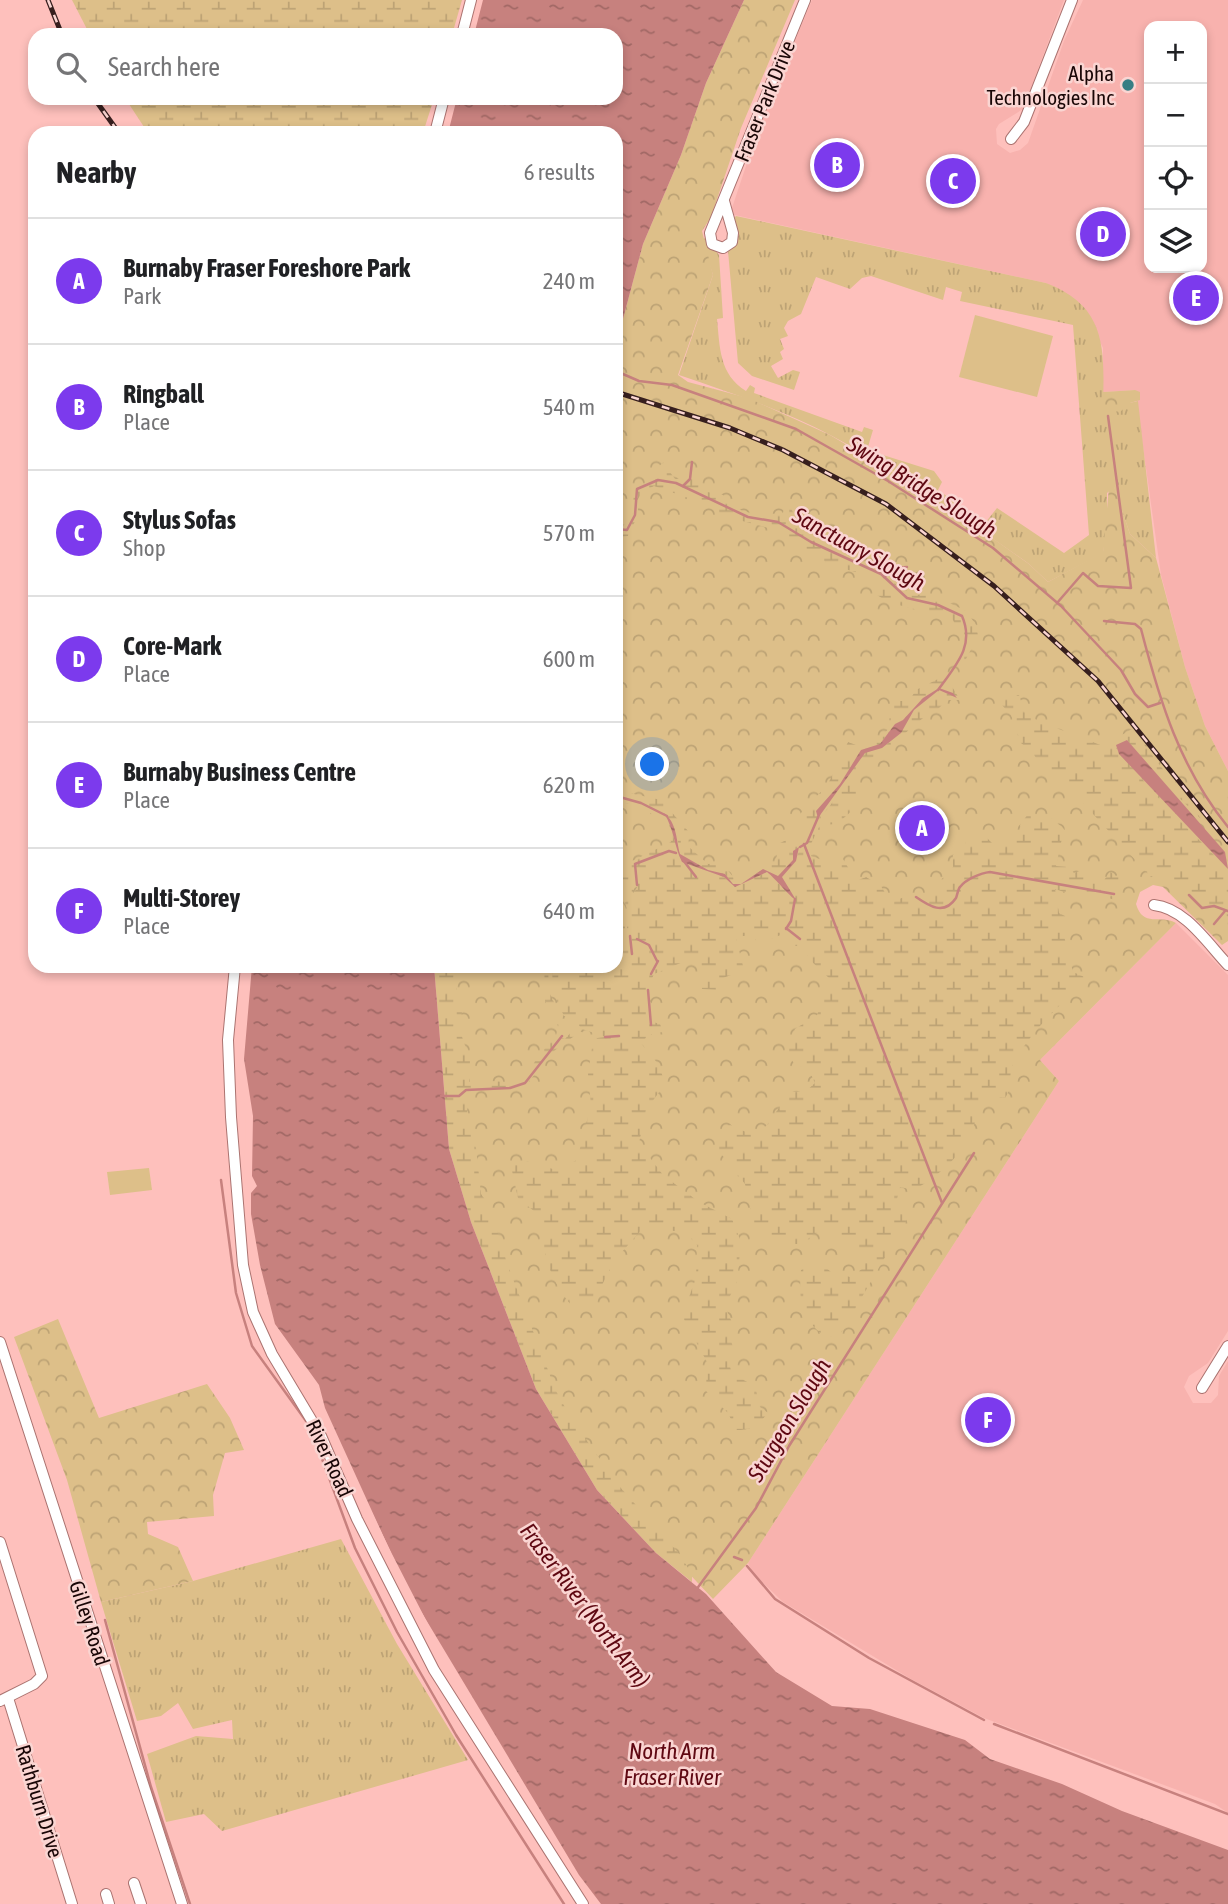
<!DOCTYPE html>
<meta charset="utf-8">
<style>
:root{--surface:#fff;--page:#f6f6f6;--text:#202124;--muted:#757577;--line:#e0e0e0;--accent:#7c3aed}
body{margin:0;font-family:"Asap Condensed",sans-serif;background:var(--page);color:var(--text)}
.controls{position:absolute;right:21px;top:21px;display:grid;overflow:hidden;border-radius:14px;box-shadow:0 4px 10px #0003}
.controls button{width:63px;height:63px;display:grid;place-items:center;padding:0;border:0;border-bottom:2px solid var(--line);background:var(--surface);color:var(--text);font:35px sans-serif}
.you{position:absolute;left:653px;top:765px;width:24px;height:24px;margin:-18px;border:5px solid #fff;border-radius:50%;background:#1a73e8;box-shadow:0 0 0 10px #1a73e833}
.badge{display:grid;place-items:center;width:46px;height:46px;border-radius:50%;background:var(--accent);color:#fff;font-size:23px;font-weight:700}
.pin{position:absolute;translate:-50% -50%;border:4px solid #fff;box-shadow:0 2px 7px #0006}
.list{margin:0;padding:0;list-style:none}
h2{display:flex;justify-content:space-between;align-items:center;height:91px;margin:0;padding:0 28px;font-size:30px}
h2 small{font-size:23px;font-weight:400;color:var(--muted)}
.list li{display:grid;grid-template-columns:46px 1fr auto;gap:21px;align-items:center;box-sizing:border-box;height:126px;padding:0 28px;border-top:2px solid var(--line)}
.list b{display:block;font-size:26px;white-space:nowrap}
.list p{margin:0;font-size:23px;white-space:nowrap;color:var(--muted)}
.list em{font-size:23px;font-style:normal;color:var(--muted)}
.icon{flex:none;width:38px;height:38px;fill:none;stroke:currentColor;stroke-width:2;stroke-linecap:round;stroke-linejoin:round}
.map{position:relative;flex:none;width:1228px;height:1904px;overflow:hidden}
.search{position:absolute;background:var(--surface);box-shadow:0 4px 10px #0003;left:28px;top:28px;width:595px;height:77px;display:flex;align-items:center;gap:18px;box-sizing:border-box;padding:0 24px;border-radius:21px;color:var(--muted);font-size:26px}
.panel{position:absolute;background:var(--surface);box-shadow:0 4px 10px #0003;left:28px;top:126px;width:595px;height:847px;border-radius:21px}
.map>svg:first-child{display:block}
</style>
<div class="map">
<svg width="1228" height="1904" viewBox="0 0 1228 1904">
<defs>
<pattern id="grass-tufts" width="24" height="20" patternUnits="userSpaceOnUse" patternTransform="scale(1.75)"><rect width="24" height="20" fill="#ddbf89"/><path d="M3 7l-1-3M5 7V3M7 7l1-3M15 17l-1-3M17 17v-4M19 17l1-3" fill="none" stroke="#bda375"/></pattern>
<pattern id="forest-crowns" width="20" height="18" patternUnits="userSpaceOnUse" patternTransform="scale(1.75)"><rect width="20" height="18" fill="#ddbf89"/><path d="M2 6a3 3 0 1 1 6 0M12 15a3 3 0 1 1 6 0" fill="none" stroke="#bda375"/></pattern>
<pattern id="wetland-marsh" width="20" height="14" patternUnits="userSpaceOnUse" patternTransform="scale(1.75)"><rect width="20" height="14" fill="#ddbf89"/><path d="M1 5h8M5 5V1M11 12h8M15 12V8" fill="none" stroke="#bda375"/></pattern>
<pattern id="water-ripples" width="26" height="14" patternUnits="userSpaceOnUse" patternTransform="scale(1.75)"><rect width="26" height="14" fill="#c7817e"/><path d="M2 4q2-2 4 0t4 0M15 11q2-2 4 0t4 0" fill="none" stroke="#a16865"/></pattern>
</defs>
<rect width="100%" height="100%" fill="#fec0bc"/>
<g fill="#f8b2ae" fill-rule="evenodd">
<path d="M812,0h252l-41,109 -24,15 -3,5 1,15 13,9 10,-3 8,-7 36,-102 19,-41h145v771l-23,-45 -20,-59 -24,-92 -26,-185 -32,2v-44l-22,-44 -35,-21 -316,-69 28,-84zM1149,26h53v242h-53z"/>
<polygon points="1176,923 1228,975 1228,1331 1208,1363 1189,1376 1184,1387 1193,1403 1211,1403 1218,1395 1219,1376 1228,1361 1228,1813 1215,1804 984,1718 911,1679 783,1602 752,1572 748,1563 1059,1081 1040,1060"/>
</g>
<g fill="url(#grass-tufts)">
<path d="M736,216l310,67c63,24 58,69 57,126l35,-8 18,157 -26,-24 -16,-47 -7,6v35l-4,25 -55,29 -19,-18c-64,-45 -127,-90 -197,-128 -48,-26 -101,-43 -153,-61l34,-100 -11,-35 3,-2 14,17 4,63 -6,1c3,29 2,55 29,72l4,-6 5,3 -1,5 108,39 2,-5 9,3 -6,20 67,21 8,11 -4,8 47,33 12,-15 67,45 25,-18 -16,-210 -113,-24 2,-9 -16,-5 -3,13 -72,-24 -9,2 -12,11 -34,-12 -15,37 -13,7 -4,7 4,8 -8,3 4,10 -4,3 3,7 -12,7 7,12 15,-8 7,2 -6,18 -42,-14 -14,-13 -10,-112 11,-16 -6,-16z"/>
<polygon points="341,1539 397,1644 468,1760 222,1831 204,1814 166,1822 147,1754 196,1736 233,1739 232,1720 193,1729 178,1703 161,1716 137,1721 101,1602 193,1581"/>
</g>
<g fill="url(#forest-crowns)">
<path d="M744,0h51l-54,128 -30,89 -9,14 11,44 -35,100 10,7 60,16 82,37 106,63 93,66 19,18 55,-30 6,-65 5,-1 16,48 26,24 29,109 20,59 23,45v170l-6,4 -59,-58 -10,-2 -13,7 -4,12c7,24 24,10 40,19l-136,137 19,21 -311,482 -35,36 -100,-106 -67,-104 -81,-215 -23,-208h174v-621l27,-101 38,-89 25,-72z"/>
<polygon points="1135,390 1140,392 1140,400 1130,403 1120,412 1103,409 1103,392"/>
<polygon points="58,1319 99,1418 207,1384 230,1418 244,1450 225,1453 213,1495 214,1516 147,1522 148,1534 178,1547 193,1581 101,1602 67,1480 14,1337"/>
</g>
<g fill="url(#wetland-marsh)" fill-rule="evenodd">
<polygon points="72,0 462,0 452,35 90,35"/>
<polygon points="125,98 434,98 423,133 148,133"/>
<path d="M666,460l3,1 -2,7 8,11h25l2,12 21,4c13,21 37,20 60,18l2,-12 3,-1 8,20 26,22 15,-4 23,15 17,5 20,28 19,9 15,-1 35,17 10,14 2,11 -12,23 -10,3 8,-19 -11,-23c-25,-11 -53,-10 -76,-25l-4,-18 -42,-12 -42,-23 -13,-12 -56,-15 -9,-9 -57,-20 -12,6 -4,7v16l-10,21 -5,1 -7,-8 16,-8 2,-29 20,-13 4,-12z"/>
<path d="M946,675l5,3v7l9,15h-13l-11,11 -7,2 -32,27 -5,11 -22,7 -14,16 4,19 -5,15 -18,16 -17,1 -10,21 1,10 14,5 18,-2 13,22 10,-4 15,9 10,17 15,-7 11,11 6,-2 5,-11 25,-27v-12l12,-11 3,-11 13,-1 13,13 10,-9 17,-3 -1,-8 8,-11 21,2 15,13 -8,37 13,1 5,6 11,-4 7,2 4,10 6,2 8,-11 6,4 7,-6 4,6 -12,24 -23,-7 -4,3 -9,-5 -9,3 -15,-5 4,24 6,3 2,8 -3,12 9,36 16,7c-27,23 -57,51 -75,83 -7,12 0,24 -9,36l-17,-1 -11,7c1,38 -32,68 -63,86l-14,-3 -3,12 13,15 -70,121 -14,2c-24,-16 -28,-38 -25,-67l16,-10 14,12 19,5 12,-8 -2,-11 -26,-27h-15l-18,13h-30l-16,-17 -10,-43 -30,-38 3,-14 12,-7 25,11 12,-11 23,-33h15l10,-9 -7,-15 -13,-3 -8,-13 8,-23 22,-14 13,-36 -21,-20 -6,-13h-10l-10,-12 -24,10c-6,-9 -13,-10 -23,-6l7,28 -4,6 -16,6 -4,12 -17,-1 -7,-32 -41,17 -5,11 4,37 7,2 3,8 -11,2 -12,8 19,23 6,19 -19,26 -7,33 24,32 36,27 33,17 9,23 -4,40 -12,24 8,19 -5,7 6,18 -5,13 3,11 23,12 5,21 8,6c-10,12 -16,17 -32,17l-8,-17 -22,-22 1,-29 -25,-46 14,-38 1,-33 -12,-13 -42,-4 -29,33 -18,36 -24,9c-24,-28 -29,-54 -32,-90l-22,-18 -7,-32 15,-5 30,9 21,-10 14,-55 -3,-31 5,-33 -16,-7 -23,17 -28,34 -17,5 -23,-1 -17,5 -2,18 9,36 5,46 8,11 19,61 48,125 16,29 48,67 61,69 11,19v7l-36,-29 -59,-63 -61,-101 -65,-167 -22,-73 -15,-183h25l-3,19 6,28 -3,15 11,32 -1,23c18,-6 36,2 55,-2l14,-25 18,-20 2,-10 -13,-25 -1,-35h4l1,26 16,33 -6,12 6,2 9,-10 23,9 9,-1 -24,-8 -11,-12 -7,-1 -11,-23 -1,-27h64v-32l8,-2 14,7 -11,-11 2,-12 -4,-13c3,-8 14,-10 12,-21l-5,12 -8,6 1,29 -9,3v-77l12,12 2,-5 41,-20c-7,-28 -29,-35 -55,-41v-11l45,10 27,31 1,16 19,17 14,-1 12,15 6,1 19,-20 16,4 5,-20 13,-6 13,-1 -2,-16 -4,-6 28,-30 20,-42 8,3 6,-5 16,1 11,-13 1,-23 4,-4h15l7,-11zM939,688l18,9 -19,-7c-8,8 -17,12 -25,21 -11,13 -16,28 -31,37 -6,4 -14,0 -20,7 -13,18 -26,48 -43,63l-3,-7 24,-27 21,-33 19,-7 15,-20 8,-4 20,-22zM665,813l12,22 3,19 27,16 18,4 8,10h8l22,-15 15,7 15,-16v-9l7,-4 -4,14 -14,16 14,23c-5,-3 -21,-21 -29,-28l-32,15 -11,-10 -42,-15z"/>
<polygon points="1011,695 1019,695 1025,713 1038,721 1103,746 1132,729 1202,820 1157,776 1127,740 1116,748 1164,805 1228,869 1228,917 1202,905 1166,877 1150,876 1071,790 1045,771 1032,752 1021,743 1011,715 1001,704 1002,698"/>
</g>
<g fill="#ddbf89">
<polygon points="975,315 1053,336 1037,397 959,377"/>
<polygon points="149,1168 152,1190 110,1195 107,1172"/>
</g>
<g fill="url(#water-ripples)">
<polygon points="483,0 744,0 706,83 681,155 643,244 616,345 616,133 448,133 457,98 616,98 616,35 474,35"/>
<polygon points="939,688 953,693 957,698 939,690 914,710 901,733 882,748 865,753 818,818 816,811 840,784 861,750 880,744 895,724 903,720 923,698"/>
<polygon points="1127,740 1225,852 1228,869 1119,754 1116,745"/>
<path d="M664,813c13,10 12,26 16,41l28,16 17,4 8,10h8l22,-15 15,7 15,-16v-9l6,-4 -3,14 -14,16 14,23c-6,-3 -20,-21 -29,-28l-32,15 -11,-10 -42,-15c-8,-16 -8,-33 -18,-49z"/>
<polygon points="247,966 434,966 449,1149 471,1222 536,1389 597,1490 656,1553 706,1594 776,1672 832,1706 870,1709 965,1740 990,1759 1062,1784 1122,1811 1228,1850 1228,1904 598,1904 571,1868 464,1694 392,1554 301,1366 267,1313 252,1247 247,1183 250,1115 241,1061"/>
</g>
<polygon fill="#fec0bc" points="244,966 252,966 244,1059 253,1116 252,1176 257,1186 251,1193 251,1214 260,1265 275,1324 319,1385 325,1408 407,1588 579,1875 601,1904 594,1904 576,1881 461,1695 389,1556 298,1367 264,1315 249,1248 244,1183 246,1115 237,1061"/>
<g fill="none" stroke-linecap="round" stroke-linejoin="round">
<g stroke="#c7817e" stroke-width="2.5">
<polyline points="616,371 639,381 672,385 796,429 888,481 993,548 1061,606 1121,670 1135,694 1148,707 1160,703"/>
<polyline points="683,486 690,479 692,462"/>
<path d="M616,529l11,1 8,-15 2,-26 21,-9 18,3 72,34 30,5 33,20 70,32 26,24 31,7 24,11c13,30 -6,49 -24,74"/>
<polyline points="884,577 895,568 907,567"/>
<polyline points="1057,603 1083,573 1098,586 1131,588 1108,416"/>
<path d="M1104,621l31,3 6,5c19,73 39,139 87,198"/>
<polyline points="616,796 641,803 667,816"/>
<polyline points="804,844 942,1203"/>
<polyline points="800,847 807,843 819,815"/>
<polyline points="683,860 696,877"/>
<polyline points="637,885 635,864 669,851 676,853"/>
<polyline points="1189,895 1202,908 1214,906 1228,911"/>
<path d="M916,897c13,9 28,19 40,1 1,-2 2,-9 4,-11 6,-8 21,-14 30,-15l124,22"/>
<polyline points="1214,924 1225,911"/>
<polyline points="786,928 800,939"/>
<polyline points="786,929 791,921 795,899"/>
<polyline points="630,936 632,954"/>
<polyline points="637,939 649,945 657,961"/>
<polyline points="651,974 658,961"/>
<polyline points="648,990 651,1025"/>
<polyline points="605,1037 619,1036"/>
<polyline points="441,1096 459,1096 466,1090 510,1088 525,1083 562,1036"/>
<polyline points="221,1180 236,1293 252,1346 306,1421"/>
<polyline points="311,1429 355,1548 397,1632 456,1735 564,1904"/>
<polyline points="734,1557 742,1560"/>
<polyline points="747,1566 775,1599 869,1658 984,1720"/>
<polyline points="696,1590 756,1508 789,1446 974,1153"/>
<polyline points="105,1620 151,1787 190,1904"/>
<polyline points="994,1724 1228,1814"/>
</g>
<defs>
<g id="minor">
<polyline points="462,35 471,0"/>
<polyline points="435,133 444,98"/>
<polyline points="1011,139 1024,122 1072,0"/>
<polyline points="724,201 733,233 732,242 723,248 712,244 710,233 805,0"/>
<path d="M1154,905c31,3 54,39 74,60"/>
<polyline points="235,966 228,1040 231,1117 243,1265 253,1312 272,1354 321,1436 357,1519 434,1670 583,1904"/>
<polyline points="0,1342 182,1904"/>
<polyline points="1202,1388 1228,1346"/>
<polyline points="0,1542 42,1676 34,1684 0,1701"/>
<polyline points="8,1698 72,1904"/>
<polyline points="134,1883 141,1904"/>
<polyline points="106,1894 109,1904"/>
</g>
</defs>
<use href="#minor" stroke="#ab7370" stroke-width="12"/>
<use href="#minor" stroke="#fff" stroke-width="10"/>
<defs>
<g id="rail">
<polyline points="48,0 62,35"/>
<polyline points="94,98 119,133"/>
<polyline points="616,392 730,428 783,450 886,504 994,586 1098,681 1228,842"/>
</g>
</defs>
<use href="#rail" stroke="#371f1e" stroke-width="5"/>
<use href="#rail" stroke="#fad5d2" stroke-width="2.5" stroke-dasharray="8" stroke-linecap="butt"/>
</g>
<circle fill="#367e84" stroke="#fad5d2" stroke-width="2.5" cx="1128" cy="85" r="7"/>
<g text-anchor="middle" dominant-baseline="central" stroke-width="5" stroke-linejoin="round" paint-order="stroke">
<g font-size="21" fill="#190606" stroke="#fad5d2" text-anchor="end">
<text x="1114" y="73">Alpha<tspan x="1114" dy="24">Technologies Inc</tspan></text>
</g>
<g font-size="21" fill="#190606" stroke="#fad5d2">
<text transform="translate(764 101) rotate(-68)">Fraser Park Drive</text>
<text transform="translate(330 1458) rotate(65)">River Road</text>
<text transform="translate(90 1623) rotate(72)">Gilley Road</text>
<text transform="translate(40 1801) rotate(73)">Rathburn Drive</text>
</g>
<g font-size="23" font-style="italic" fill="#5f0812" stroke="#fad5d2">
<text transform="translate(922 487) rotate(32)">Swing Bridge Slough</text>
<text transform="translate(859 549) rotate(29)">Sanctuary Slough</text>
<text transform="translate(789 1420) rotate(-59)">Sturgeon Slough</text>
<text transform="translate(585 1605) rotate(53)">Fraser River (North Arm)</text>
<text x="672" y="1751">North Arm<tspan x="672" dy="26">Fraser River</tspan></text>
</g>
</g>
</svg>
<div class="controls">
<button>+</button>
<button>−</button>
<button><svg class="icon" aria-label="locate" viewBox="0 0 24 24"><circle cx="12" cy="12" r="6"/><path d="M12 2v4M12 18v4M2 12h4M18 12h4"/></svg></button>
<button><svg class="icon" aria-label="layers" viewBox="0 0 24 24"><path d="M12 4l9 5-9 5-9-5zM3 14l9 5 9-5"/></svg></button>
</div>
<div class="you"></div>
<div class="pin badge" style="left:922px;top:828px">A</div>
<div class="pin badge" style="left:837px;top:165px">B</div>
<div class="pin badge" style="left:953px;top:181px">C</div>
<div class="pin badge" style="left:1103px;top:234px">D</div>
<div class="pin badge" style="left:1196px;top:298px">E</div>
<div class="pin badge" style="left:988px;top:1420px">F</div>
<div class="search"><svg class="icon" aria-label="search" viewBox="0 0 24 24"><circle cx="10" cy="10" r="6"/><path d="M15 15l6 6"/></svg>Search here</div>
<section class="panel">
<h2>Nearby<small>6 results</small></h2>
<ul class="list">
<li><span class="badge">A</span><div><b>Burnaby Fraser Foreshore Park</b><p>Park</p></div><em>240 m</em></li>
<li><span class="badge">B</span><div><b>Ringball</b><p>Place</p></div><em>540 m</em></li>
<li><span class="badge">C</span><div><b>Stylus Sofas</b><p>Shop</p></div><em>570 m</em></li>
<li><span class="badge">D</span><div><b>Core-Mark</b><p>Place</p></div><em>600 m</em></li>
<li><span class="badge">E</span><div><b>Burnaby Business Centre</b><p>Place</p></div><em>620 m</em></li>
<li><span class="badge">F</span><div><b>Multi-Storey</b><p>Place</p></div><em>640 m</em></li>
</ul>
</section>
</div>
